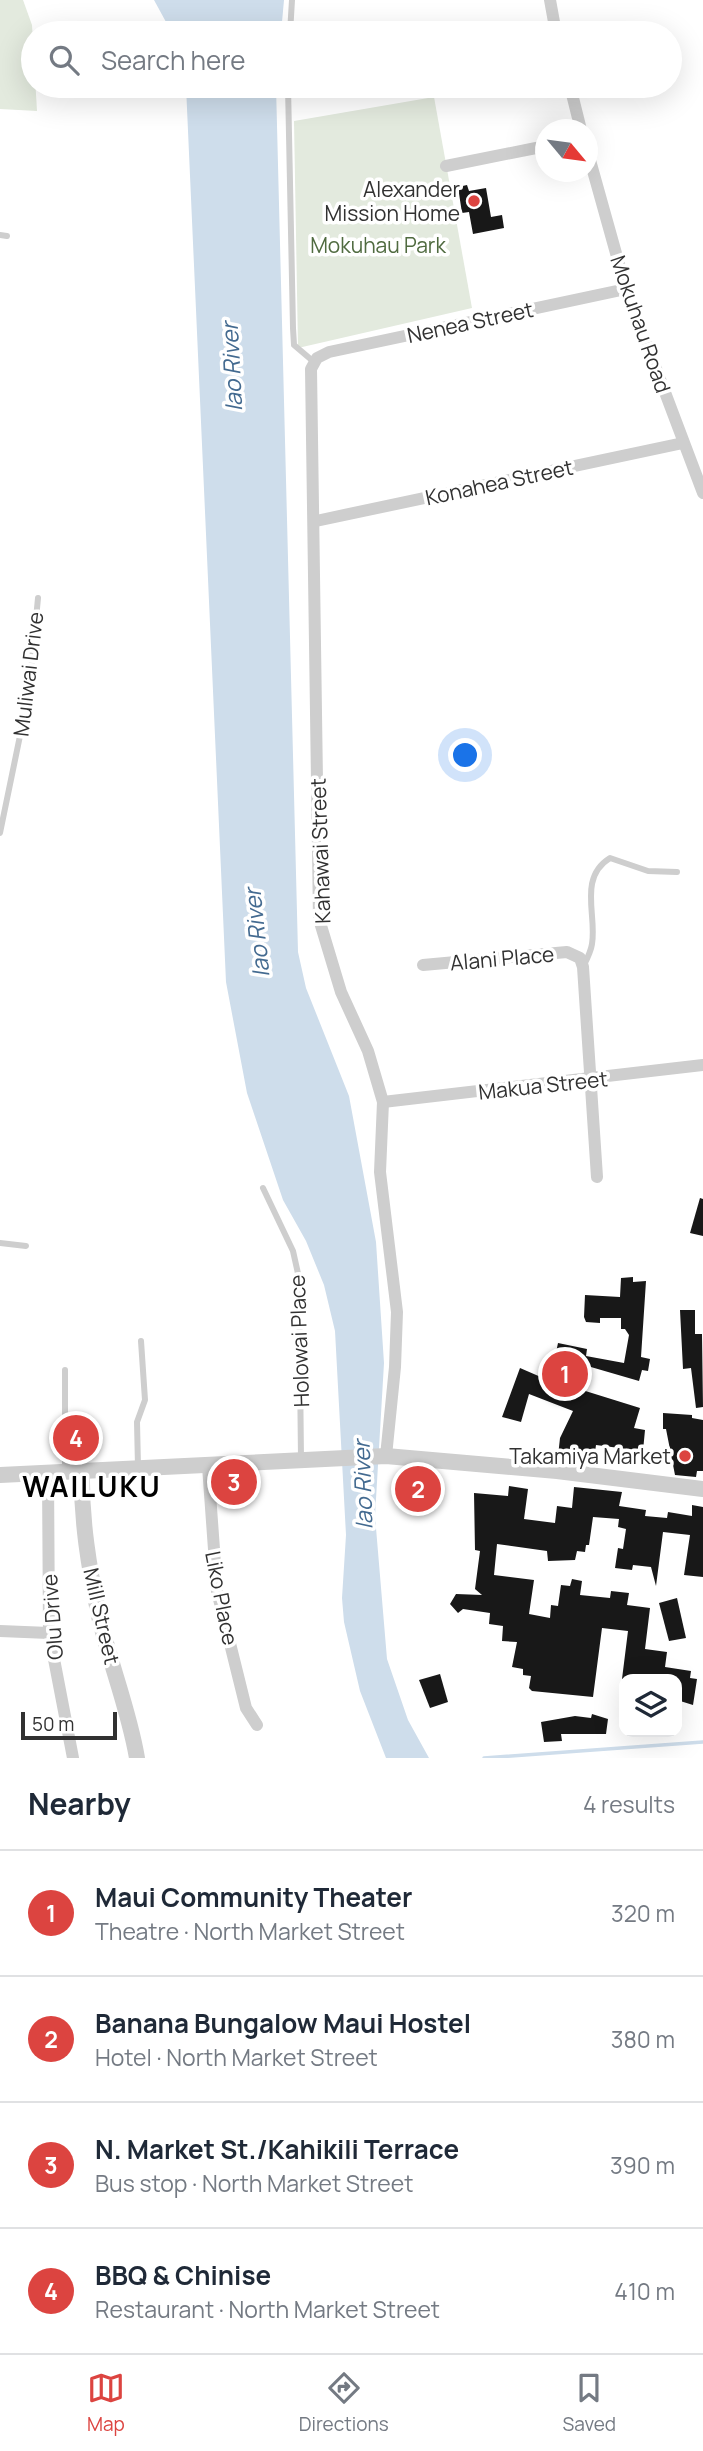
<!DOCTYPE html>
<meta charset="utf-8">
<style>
:root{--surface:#fff;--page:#f6f6f7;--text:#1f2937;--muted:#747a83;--line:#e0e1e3;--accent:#dc4440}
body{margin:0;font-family:Manrope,sans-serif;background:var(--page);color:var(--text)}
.controls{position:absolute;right:21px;bottom:21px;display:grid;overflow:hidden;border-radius:14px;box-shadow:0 7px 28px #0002}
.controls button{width:63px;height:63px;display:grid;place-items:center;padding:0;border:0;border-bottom:2px solid var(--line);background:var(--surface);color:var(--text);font:35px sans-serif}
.compass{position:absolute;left:535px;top:119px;width:63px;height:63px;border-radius:50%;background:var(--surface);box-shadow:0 7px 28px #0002;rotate:119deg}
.scale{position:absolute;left:21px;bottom:18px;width:96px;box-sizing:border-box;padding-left:7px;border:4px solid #313131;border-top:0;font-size:19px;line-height:24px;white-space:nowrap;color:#313131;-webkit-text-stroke:5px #fff;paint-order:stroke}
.you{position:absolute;left:466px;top:756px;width:24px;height:24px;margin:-18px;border:5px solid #fff;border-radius:50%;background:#1a73e8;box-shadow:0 0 0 10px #1a73e833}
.badge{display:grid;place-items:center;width:46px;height:46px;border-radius:50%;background:var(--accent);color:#fff;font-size:23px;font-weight:700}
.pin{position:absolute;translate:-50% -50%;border:4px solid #fff;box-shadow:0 2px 7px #0006}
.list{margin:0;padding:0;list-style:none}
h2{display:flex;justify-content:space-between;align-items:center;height:91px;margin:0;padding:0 28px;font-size:30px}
h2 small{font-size:23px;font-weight:400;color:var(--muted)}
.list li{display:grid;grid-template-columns:46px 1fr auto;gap:21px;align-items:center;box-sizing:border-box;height:126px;padding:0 28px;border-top:2px solid var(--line)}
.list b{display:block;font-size:26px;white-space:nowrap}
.list p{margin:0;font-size:23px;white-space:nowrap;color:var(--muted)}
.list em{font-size:23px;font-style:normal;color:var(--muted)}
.icon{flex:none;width:38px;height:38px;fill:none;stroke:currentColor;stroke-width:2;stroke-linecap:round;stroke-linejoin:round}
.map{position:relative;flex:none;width:703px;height:1758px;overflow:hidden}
.search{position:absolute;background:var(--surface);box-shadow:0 7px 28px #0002;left:21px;right:21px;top:21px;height:77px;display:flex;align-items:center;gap:18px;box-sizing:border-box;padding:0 24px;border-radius:38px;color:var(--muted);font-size:26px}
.sheet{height:595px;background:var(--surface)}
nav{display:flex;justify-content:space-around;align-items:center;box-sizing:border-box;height:98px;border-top:2px solid var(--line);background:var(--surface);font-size:19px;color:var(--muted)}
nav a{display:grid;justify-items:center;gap:4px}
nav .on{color:var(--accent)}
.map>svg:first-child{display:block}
</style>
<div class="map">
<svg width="703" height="1758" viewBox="0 0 703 1758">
<rect width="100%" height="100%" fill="#fff"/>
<g fill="#e3eade">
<polygon points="0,0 23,0 32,25 37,111 0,109"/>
<polygon points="434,97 472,308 298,348 294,121"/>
</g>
<g fill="#ceddeb">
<polygon points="154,0 284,0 281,33 172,33"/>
<polygon points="186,86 276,86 298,952 306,988 349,1096 376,1242 384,1363 375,1516 387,1659 408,1720 429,1758 386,1758 360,1691 344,1622 342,1598 346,1535 335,1331 324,1285 306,1241 283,1200 247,1093 226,982"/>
</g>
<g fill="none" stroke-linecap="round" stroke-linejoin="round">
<polyline stroke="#ceddeb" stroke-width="3.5" points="484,1758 703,1742"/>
</g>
<g fill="#181818">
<polygon points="467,185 469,191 486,188 491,217 502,215 504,228 473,234 469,212 462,213 458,187"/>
<polygon points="700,1198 703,1199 703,1236 690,1233"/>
<polygon points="633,1277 633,1282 646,1281 641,1357 650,1359 648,1371 642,1370 639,1381 584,1365 579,1389 640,1408 634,1428 645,1430 643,1451 596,1445 594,1460 558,1456 560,1438 573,1411 529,1394 521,1422 502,1417 520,1368 550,1381 558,1343 587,1349 586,1356 624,1363 629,1335 625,1329 621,1329 621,1318 600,1318 600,1323 586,1322 584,1317 585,1295 620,1297 621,1278"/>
<polygon points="680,1310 695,1310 695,1334 702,1334 703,1407 696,1408 691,1368 683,1369"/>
<polygon points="663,1413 692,1415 692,1418 703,1420 703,1471 697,1471 696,1477 675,1475 666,1429 663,1429"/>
<polygon points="396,1474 439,1475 438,1502 395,1501"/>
<polygon points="509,1486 528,1489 524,1519 555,1523 557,1506 572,1508 574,1487 622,1492 619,1506 646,1510 645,1516 667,1518 668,1512 692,1516 692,1505 703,1507 703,1577 684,1575 690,1535 663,1532 656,1586 651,1567 633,1565 632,1570 615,1568 618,1548 623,1549 626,1529 618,1527 619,1519 593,1517 589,1545 586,1545 585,1552 577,1551 575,1560 548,1561 547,1551 497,1544 494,1575 534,1580 529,1614 550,1618 551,1605 558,1606 561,1585 570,1586 572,1579 582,1581 580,1595 610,1598 611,1591 629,1593 627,1605 650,1608 645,1649 667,1652 665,1667 691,1671 690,1678 697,1679 693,1705 677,1700 677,1679 622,1679 628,1631 602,1628 593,1697 532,1691 529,1688 531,1676 523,1675 523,1669 512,1667 517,1642 502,1641 503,1626 489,1624 490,1613 463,1609 458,1613 450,1604 456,1594 482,1595 475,1589 480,1551 475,1550 474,1493 508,1496"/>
<polygon points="677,1598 686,1638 669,1641 659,1603"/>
<polygon points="440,1674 448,1702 430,1708 419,1680"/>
<polygon points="592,1714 608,1719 606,1734 561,1734 562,1741 544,1742 541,1722 575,1716 591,1718"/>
</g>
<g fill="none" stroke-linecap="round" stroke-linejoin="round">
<g stroke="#cecece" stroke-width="6">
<polyline points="290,33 292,0"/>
<polyline points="288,86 293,328 294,345 314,362"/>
<polyline points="0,235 7,236"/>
<polyline points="0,833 29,692 38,598"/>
<path d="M584,965c3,-6 7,-14 8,-21 5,-29 -14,-66 18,-86l38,13 29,1"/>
<polyline points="263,1188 293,1251 299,1278 301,1459"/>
<polyline points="0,1243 26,1246"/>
<polyline points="65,1370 65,1470"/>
<polyline points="138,1467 137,1422 145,1400 141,1341"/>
</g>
<g stroke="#cecece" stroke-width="12">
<polyline points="550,0 556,33"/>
<polyline points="570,86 581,130"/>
<polyline points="588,153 626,289 703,493"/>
<polyline points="446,166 546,146"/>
<polyline points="316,521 683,443"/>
<polyline points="423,965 567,952 580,958 583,967 597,1177"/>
<polyline points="383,1102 703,1065"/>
<polyline points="386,1456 395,1367 397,1312 380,1172 383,1102 368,1051 341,992 319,919 311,369 317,358 329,352 626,289"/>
<polyline points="208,1466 217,1591 246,1708 257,1725"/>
<polyline points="48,1474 49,1633 73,1758"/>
<polyline points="0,1631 49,1633"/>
</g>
<g stroke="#cecece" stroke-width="16">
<path d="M82,1471c-1,49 7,97 17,145 11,48 30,94 38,142"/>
<polyline points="0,1475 386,1456 557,1471 703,1489"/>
</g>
</g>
<g fill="#dc4440" stroke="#fff" stroke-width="2.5">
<circle cx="474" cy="201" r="7"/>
<circle cx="685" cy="1456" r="7"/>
</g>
<g text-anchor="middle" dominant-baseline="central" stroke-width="7" stroke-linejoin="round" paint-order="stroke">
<g font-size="21" fill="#313131" stroke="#fff" text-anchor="end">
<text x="460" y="189">Alexander<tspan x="460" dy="24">Mission Home</tspan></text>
<text x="671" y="1456">Takamiya Market</text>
</g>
<g font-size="21" fill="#506b40" stroke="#fff">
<text x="378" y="245">Mokuhau Park</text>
</g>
<g font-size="21" fill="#313131" stroke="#fff">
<text transform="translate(470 322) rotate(-12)">Nenea Street</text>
<text transform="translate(641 324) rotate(71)">Mokuhau Road</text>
<text transform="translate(499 482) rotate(-12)">Konahea Street</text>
<text transform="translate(28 674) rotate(-83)">Muliwai Drive</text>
<text transform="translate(320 851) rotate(-92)">Kahawai Street</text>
<text transform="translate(502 958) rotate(-5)">Alani Place</text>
<text transform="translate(543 1085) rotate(-6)">Makua Street</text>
<text transform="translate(299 1341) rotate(-92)">Holowai Place</text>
<text transform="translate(222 1598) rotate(79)">Liko Place</text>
<text transform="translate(102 1616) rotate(77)">Mill Street</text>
<text transform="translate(52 1617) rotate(-94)">Olu Drive</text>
</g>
<g font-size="23" font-style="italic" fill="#436a90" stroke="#fff">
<text transform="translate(231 367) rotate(-93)">Iao River</text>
<text transform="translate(256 933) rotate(-96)">Iao River</text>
<text transform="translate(362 1485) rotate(-92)">Iao River</text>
</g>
<g font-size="28" font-weight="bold" letter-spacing="2" fill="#000" stroke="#fff">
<text x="92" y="1486">WAILUKU</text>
</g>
</g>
</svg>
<div class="controls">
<button><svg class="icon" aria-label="layers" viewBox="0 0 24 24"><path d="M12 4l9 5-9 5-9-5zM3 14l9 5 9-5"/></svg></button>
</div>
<svg class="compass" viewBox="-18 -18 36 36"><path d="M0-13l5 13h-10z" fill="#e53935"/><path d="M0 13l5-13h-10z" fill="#747a83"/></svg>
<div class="scale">50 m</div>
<div class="you"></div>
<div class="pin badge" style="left:565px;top:1374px">1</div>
<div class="pin badge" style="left:418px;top:1489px">2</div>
<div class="pin badge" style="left:234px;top:1482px">3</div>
<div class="pin badge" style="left:76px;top:1438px">4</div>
<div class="search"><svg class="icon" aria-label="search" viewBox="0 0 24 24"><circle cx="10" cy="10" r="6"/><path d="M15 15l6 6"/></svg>Search here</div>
</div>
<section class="sheet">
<h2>Nearby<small>4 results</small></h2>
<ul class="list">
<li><span class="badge">1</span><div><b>Maui Community Theater</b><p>Theatre · North Market Street</p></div><em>320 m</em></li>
<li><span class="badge">2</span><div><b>Banana Bungalow Maui Hostel</b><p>Hotel · North Market Street</p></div><em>380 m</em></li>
<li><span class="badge">3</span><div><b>N. Market St./Kahikili Terrace</b><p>Bus stop · North Market Street</p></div><em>390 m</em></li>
<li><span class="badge">4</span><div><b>BBQ &amp; Chinise</b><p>Restaurant · North Market Street</p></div><em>410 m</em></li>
</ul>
</section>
<nav>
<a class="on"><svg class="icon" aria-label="map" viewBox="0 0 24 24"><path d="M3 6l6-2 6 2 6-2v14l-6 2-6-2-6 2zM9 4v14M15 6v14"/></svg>Map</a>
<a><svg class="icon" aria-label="directions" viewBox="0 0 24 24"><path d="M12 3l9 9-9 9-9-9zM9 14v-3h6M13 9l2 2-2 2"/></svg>Directions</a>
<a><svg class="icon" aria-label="saved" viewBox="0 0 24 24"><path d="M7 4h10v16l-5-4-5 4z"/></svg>Saved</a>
</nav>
